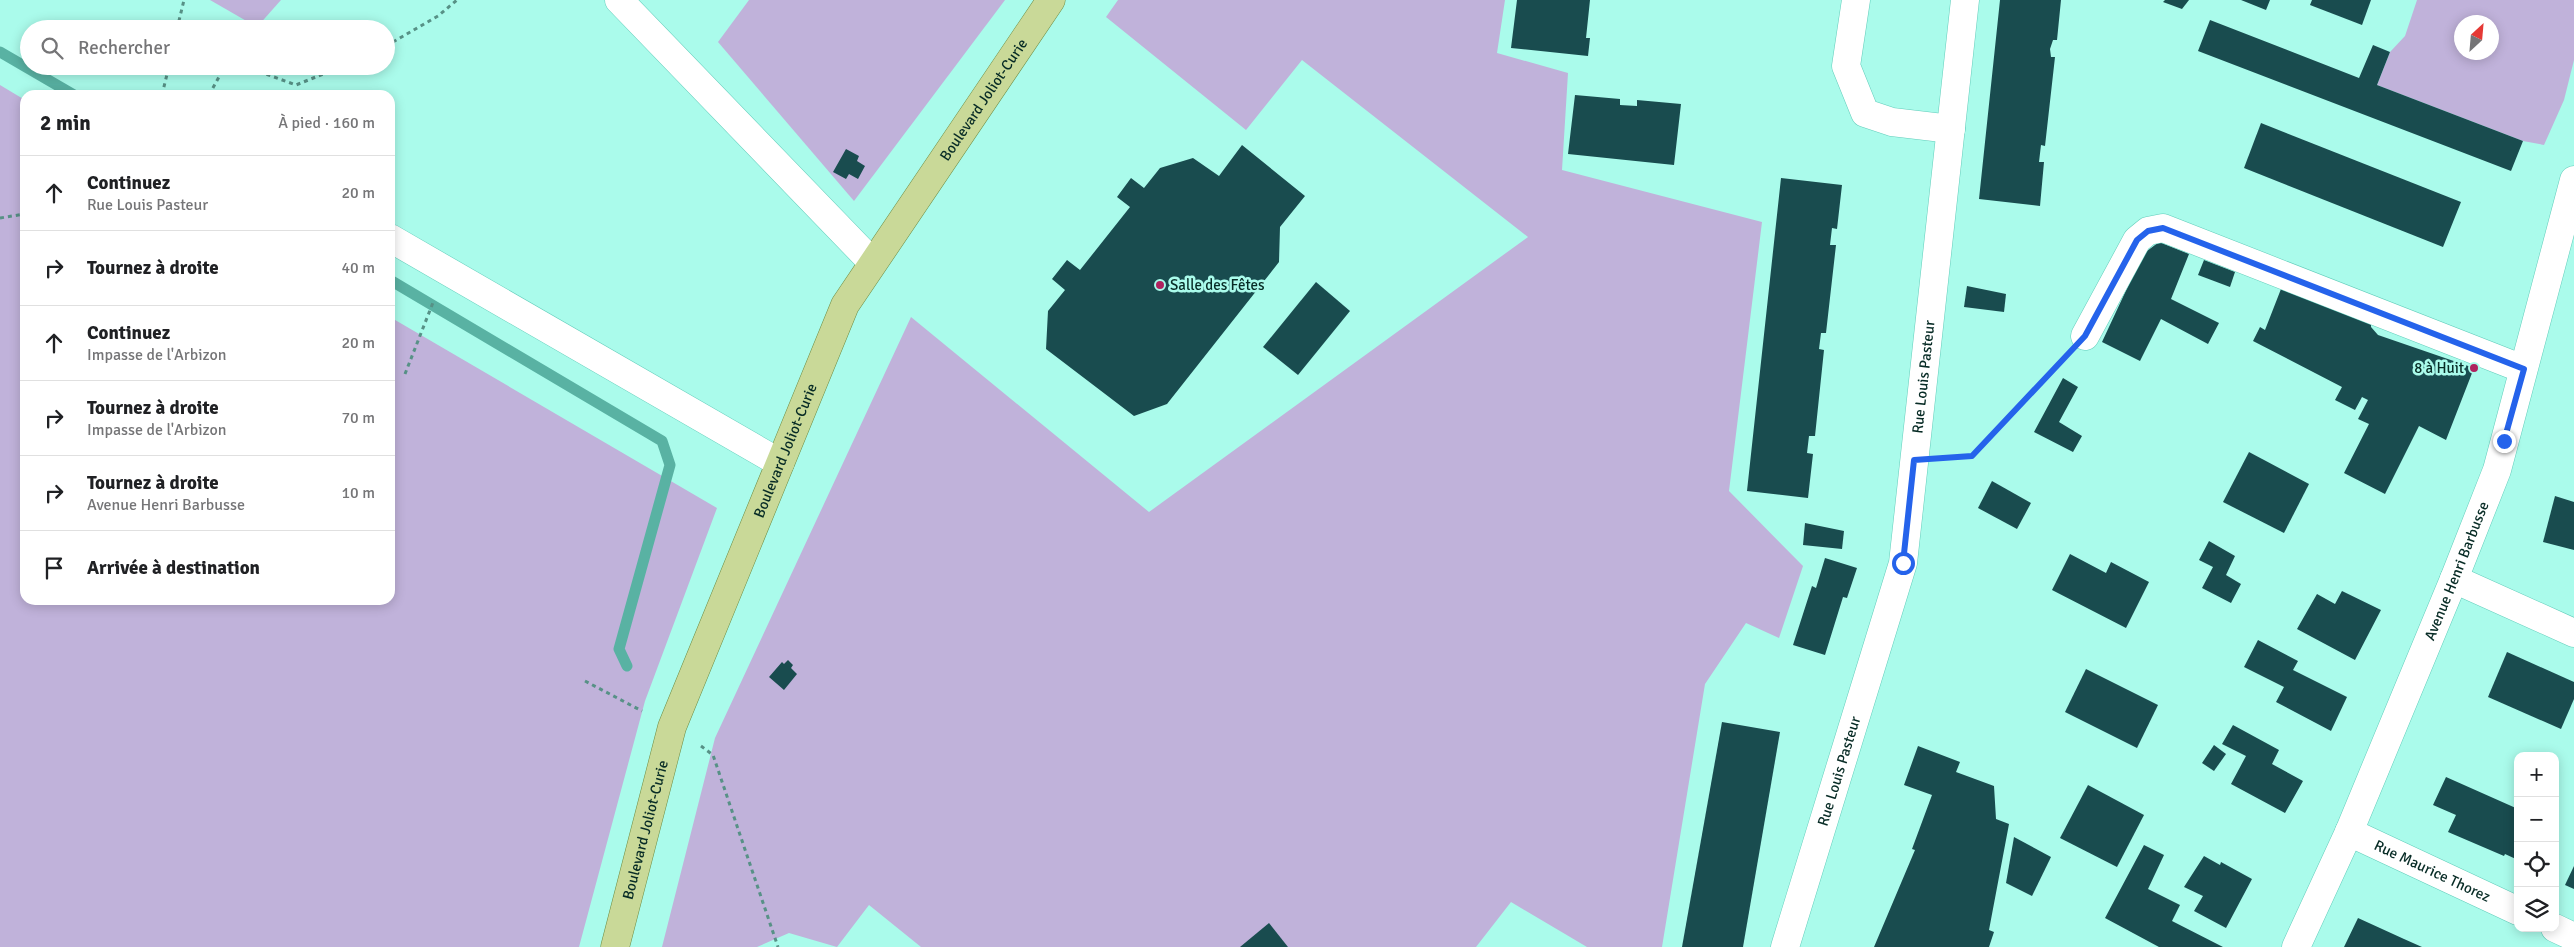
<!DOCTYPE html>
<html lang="fr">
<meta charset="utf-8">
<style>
:root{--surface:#fff;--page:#f2f2f2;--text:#202124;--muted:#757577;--line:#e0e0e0}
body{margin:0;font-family:Signika,sans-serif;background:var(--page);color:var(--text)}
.controls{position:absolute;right:15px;bottom:15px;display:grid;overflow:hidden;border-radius:10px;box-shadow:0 2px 12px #0003}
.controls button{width:45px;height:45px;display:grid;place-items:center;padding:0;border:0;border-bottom:1px solid var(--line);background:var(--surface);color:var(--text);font:25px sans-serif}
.compass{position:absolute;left:2454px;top:15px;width:45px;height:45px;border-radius:50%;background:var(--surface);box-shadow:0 2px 12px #0003;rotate:26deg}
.stop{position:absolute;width:15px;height:15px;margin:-11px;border:4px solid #2563eb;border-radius:50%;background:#fff}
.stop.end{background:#2563eb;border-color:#fff;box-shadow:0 1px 5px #0008}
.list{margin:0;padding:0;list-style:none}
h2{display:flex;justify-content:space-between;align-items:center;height:65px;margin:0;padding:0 20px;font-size:21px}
h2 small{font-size:16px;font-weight:400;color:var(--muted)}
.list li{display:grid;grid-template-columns:32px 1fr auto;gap:15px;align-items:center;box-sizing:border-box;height:75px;padding:0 20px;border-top:1px solid var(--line)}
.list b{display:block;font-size:19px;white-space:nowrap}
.list p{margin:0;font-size:16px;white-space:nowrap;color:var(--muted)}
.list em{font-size:16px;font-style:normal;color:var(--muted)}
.icon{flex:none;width:28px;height:28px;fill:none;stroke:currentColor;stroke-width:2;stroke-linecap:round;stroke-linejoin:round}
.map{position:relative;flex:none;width:2574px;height:947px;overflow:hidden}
.search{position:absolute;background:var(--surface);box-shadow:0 2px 12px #0003;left:20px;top:20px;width:375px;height:55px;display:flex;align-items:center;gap:12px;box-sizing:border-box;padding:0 18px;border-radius:28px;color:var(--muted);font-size:19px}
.panel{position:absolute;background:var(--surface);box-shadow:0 2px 12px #0003;left:20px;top:90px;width:375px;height:515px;border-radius:15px}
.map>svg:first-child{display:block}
</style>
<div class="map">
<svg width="2574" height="947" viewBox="0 0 2574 947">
<rect width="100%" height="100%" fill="#aafbeb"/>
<g fill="#c0b2da" fill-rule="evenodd">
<polygon points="210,0 281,0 257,27"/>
<polygon points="749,0 1005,0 854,201 718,42"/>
<polygon points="1118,0 1505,0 1497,53 1568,73 1562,170 1762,222 1729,491 1803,566 1779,638 1746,623 1705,684 1662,947 1587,947 1511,902 1476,947 921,947 869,905 837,947 789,933 757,947 662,947 715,738 911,317 1149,512 1528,237 1302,60 1246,130 1106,17"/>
<path d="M2417,0h157v60l-10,40 -20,45 -21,-4 -146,-56 13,-33 15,-16zM2462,22h30v30h-30z"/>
<polygon points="0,85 25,100 25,600 390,600 390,317 717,508 645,701 579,947 0,947"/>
</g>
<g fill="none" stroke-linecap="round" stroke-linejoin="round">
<g stroke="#59b2a3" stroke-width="11">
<polyline points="0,52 74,95"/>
<polyline points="390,280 662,441 670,465 619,649 627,666"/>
</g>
</g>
<g fill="#194c4f">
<polygon points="1517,0 1590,0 1586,38 1590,38 1588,56 1511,48"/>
<polygon points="2000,0 2061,0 2057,40 2053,40 2050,49 2051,57 2055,57 2045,146 2041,145 2039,162 2044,162 2040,206 1979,199"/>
<polygon points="2165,0 2189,0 2182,9 2163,2"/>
<polygon points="2241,0 2270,0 2266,10"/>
<polygon points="2312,0 2371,0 2362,25 2310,5"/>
<polygon points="2210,20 2359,78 2373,45 2390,52 2377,85 2523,141 2511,171 2198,51"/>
<polygon points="1575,95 1620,99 1620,105 1637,106 1637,100 1681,104 1674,165 1568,154"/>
<polygon points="2261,123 2461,202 2443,247 2244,168"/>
<polygon points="1242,145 1305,196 1280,227 1279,262 1167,404 1134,416 1046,349 1048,311 1065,290 1052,279 1067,260 1080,270 1130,207 1117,197 1131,178 1144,188 1160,168 1193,158 1219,176"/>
<polygon points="846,149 859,156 857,161 865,166 858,179 849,174 846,179 833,172"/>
<polygon points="1781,178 1842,185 1837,229 1832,228 1830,245 1836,245 1826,333 1821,333 1819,349 1824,350 1815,436 1809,436 1807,453 1813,454 1808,498 1747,491"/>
<polygon points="2159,242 2189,254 2171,299 2219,323 2208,344 2161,319 2140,361 2102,342 2143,254"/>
<polygon points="2204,260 2235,272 2230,287 2198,275"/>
<polygon points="1316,282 1350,311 1298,375 1263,347"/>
<polygon points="1967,286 2006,294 2004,312 1964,307"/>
<polygon points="2281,289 2371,324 2371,327 2378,335 2474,368 2446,440 2419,426 2385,494 2344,473 2369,424 2358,419 2368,400 2362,397 2355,410 2335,400 2342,387 2253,341 2260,327 2265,330"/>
<polygon points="2063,378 2078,387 2059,422 2082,436 2073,452 2034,432"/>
<polygon points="2249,452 2309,484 2284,533 2223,502"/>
<polygon points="1992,481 2031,503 2017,529 1978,508"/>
<polygon points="2555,496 2574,502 2574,550 2543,542"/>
<polygon points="1805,523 1844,531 1842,549 1803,545"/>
<polygon points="2209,541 2235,556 2226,575 2241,584 2231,603 2202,588 2213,567 2199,560"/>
<polygon points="2070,554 2106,573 2111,562 2149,582 2126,628 2052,590"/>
<polygon points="1825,558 1857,568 1847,598 1843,597 1825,655 1793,645 1812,586 1816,588"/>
<polygon points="2342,591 2381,610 2355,660 2297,629 2317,594 2335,604"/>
<polygon points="2258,640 2298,661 2293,670 2347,697 2331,731 2276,702 2284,687 2244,667"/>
<polygon points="2507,652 2574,682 2574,699 2561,729 2488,697"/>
<polygon points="788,660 793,665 791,668 797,674 784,690 769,677 782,662 784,664"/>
<polygon points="2086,669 2158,705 2137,748 2065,712"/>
<polygon points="1722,722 1780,732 1743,947 1682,947"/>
<polygon points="2233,725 2279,750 2272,764 2303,781 2285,813 2231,784 2246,756 2222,744"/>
<polygon points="2214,745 2226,754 2214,771 2202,763"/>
<polygon points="1918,746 1960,762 1956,772 1994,786 1996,819 2009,824 1989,930 1994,932 1989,947 1874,947 1915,850 1912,849 1932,795 1904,785"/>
<polygon points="2446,777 2518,809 2518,860 2505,854 2504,856 2448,832 2456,815 2433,805"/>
<polygon points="2088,785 2144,815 2117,867 2060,838"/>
<polygon points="2014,837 2051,857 2032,896 2006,883"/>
<polygon points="2144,845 2164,855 2148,889 2180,905 2172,921 2223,947 2159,947 2105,918"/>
<polygon points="2204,856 2220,865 2221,862 2252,879 2226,928 2194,911 2203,896 2184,887"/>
<polygon points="2574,866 2574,889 2565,885"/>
<polygon points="2358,918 2404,939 2422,947 2344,947"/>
<polygon points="1269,923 1288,947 1240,947"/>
</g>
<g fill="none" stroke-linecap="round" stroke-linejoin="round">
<defs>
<g id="minor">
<polyline points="619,0 872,262"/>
<polyline points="1856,0 1846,66 1865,113 1892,122 1951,129"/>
<polyline points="390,238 780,463"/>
<polyline points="2085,336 2137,240 2148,231 2163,228 2523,369"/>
<polyline points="2454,579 2574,633"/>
<path id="s1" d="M2349,832l169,79"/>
<polyline points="2555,928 2574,937"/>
<path id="s2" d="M1785,947l118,-384 62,-563"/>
<path id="s3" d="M2296,947l53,-115 105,-253 43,-109 77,-290"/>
</g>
<g id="major">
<path id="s4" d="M615,947l57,-220 173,-422 206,-305"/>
</g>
</defs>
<use href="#minor" stroke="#62cdbb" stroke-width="29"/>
<use href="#major" stroke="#6e8c43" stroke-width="29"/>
<g stroke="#579186" stroke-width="3" stroke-dasharray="4 4" stroke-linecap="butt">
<polyline points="177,29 184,0"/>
<polyline points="386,46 438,16 457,0"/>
<polyline points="244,66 296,85 343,66"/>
<polyline points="162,95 169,66"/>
<polyline points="209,95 225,66"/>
<polyline points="0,218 25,214"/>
<polyline points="405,374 434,300"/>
<polyline points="1948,458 1972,456 2062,360"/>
<polyline points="585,681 642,711"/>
<polyline points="701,746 713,755 778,947"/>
</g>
<use href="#minor" stroke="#fff" stroke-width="28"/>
<use href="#major" stroke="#c9d998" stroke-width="28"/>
</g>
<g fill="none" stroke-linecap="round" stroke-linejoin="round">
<polyline stroke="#2563eb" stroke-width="6" points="1903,563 1914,460 1972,456 2085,336 2137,240 2148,231 2163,228 2524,369 2504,441"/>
</g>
<g fill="#af225e" stroke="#aafbeb" stroke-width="2">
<circle cx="1160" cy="285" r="5"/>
<circle cx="2474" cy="368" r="5"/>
</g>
<g text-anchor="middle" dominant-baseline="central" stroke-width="5" stroke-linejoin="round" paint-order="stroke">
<g font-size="15" fill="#082c26" stroke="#aafbeb">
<text stroke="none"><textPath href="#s4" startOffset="931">Boulevard Joliot-Curie</textPath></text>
<text stroke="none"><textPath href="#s2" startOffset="589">Rue Louis Pasteur</textPath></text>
<text stroke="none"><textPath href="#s4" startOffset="526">Boulevard Joliot-Curie</textPath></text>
<text stroke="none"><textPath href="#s3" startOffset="409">Avenue Henri Barbusse</textPath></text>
<text stroke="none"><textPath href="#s2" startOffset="184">Rue Louis Pasteur</textPath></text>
<text stroke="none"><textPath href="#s4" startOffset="121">Boulevard Joliot-Curie</textPath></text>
<text stroke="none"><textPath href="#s1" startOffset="92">Rue Maurice Thorez</textPath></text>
</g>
<g font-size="15" fill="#082c26" stroke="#aafbeb" text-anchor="start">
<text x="1170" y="285">Salle des Fêtes</text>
<text x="2464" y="368" text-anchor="end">8 à Huit</text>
</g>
</g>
</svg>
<div class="controls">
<button>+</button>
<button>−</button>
<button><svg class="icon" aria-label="locate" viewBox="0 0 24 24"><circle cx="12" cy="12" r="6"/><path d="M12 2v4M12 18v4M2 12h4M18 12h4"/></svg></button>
<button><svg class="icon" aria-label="layers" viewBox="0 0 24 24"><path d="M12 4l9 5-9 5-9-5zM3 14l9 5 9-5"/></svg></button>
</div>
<svg class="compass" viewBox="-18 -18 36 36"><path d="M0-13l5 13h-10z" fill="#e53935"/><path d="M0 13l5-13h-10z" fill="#757577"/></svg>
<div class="stop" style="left:1903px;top:563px"></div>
<div class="stop end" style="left:2504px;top:441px"></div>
<div class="search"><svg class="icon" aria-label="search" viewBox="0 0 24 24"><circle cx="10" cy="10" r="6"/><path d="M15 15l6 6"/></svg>Rechercher</div>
<section class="panel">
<h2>2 min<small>À pied · 160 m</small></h2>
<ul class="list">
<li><svg class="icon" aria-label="ahead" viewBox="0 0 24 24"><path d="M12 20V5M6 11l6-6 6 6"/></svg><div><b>Continuez</b><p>Rue Louis Pasteur</p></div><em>20 m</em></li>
<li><svg class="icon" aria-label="right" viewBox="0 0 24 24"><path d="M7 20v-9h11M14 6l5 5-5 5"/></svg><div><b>Tournez à droite</b></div><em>40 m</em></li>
<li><svg class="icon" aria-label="ahead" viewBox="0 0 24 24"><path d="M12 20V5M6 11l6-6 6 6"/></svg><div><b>Continuez</b><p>Impasse de l'Arbizon</p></div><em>20 m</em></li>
<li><svg class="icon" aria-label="right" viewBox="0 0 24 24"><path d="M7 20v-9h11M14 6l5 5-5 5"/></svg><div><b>Tournez à droite</b><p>Impasse de l'Arbizon</p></div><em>70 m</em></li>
<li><svg class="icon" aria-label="right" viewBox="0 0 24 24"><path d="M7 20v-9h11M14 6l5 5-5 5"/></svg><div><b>Tournez à droite</b><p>Avenue Henri Barbusse</p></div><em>10 m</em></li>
<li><svg class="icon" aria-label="arrive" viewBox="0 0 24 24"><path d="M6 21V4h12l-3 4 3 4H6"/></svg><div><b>Arrivée à destination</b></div></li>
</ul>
</section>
</div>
